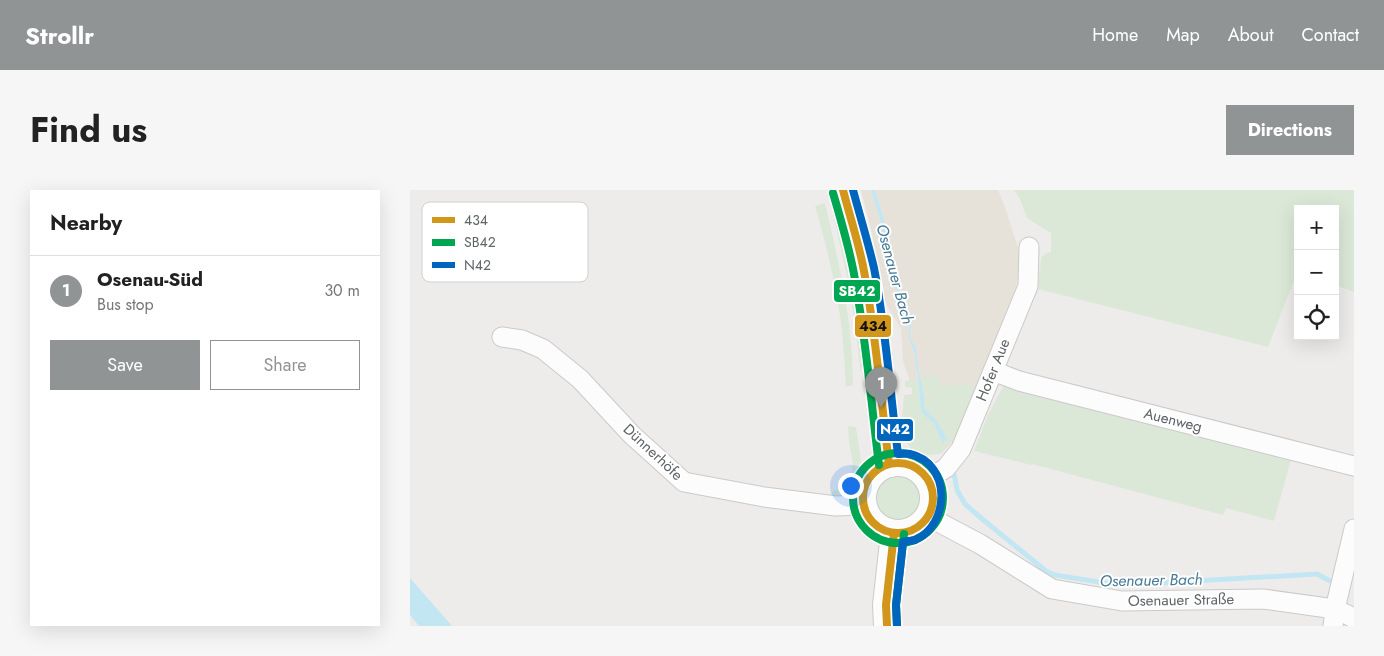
<!DOCTYPE html>
<meta charset="utf-8">
<style>
:root{--surface:#fff;--page:#f6f6f6;--text:#222;--muted:#767676;--line:#e0e0e0;--accent:#919495}
body{margin:0;font-family:Jost,sans-serif;background:var(--page);color:var(--text)}
.controls{position:absolute;right:15px;top:15px;display:grid;overflow:hidden;border-radius:0px;box-shadow:0 5px 20px #0002}
.controls button{width:45px;height:45px;display:grid;place-items:center;padding:0;border:0;border-bottom:1px solid var(--line);background:var(--surface);color:var(--text);font:25px sans-serif}
.you{position:absolute;left:440px;top:295px;width:18px;height:18px;margin:-12px;border:4px solid #fff;border-radius:50%;background:#1a73e8;box-shadow:0 0 0 8px #1a73e833}
.badge{display:grid;place-items:center;width:32px;height:32px;border-radius:50%;background:var(--accent);color:#fff;font-size:16px;font-weight:700}
.pin{position:absolute;translate:-50% -41px;filter:drop-shadow(0 1px 2px #0008)}
.pin::after{content:'';position:absolute;top:26px;width:18px;height:15px;background:inherit;clip-path:polygon(0 0,100% 0,50% 100%)}
.list{margin:0;padding:0;list-style:none}
h2{display:flex;justify-content:space-between;align-items:center;height:65px;margin:0;padding:0 20px;font-size:21px}
h2 small{font-size:16px;font-weight:400;color:var(--muted)}
.list li{display:grid;grid-template-columns:32px 1fr auto;gap:15px;align-items:center;box-sizing:border-box;height:70px;padding:0 20px;border-top:1px solid var(--line)}
.list b{display:block;font-size:19px;white-space:nowrap}
.list p{margin:0;font-size:16px;white-space:nowrap;color:var(--muted)}
.list em{font-size:16px;font-style:normal;color:var(--muted)}
.actions{display:flex;gap:10px;padding:15px 20px}
.actions a{flex:1;padding:11px 0;border:1px solid var(--accent);border-radius:0px;text-align:center;font-size:18px;color:var(--accent)}
.actions .main{background:var(--accent);color:#fff}
.icon{flex:none;width:28px;height:28px;fill:none;stroke:currentColor;stroke-width:2;stroke-linecap:round;stroke-linejoin:round}
.map{position:relative;flex:none;width:944px;height:436px;overflow:hidden;border-radius:0px}
header{display:flex;align-items:center;gap:30px;box-sizing:border-box;height:70px;padding:0 25px;background:var(--accent);color:#fff}
header strong{font-size:24px}
nav{display:flex;gap:28px;margin-inline-start:auto;font-size:18px}
.intro{display:flex;align-items:center;justify-content:space-between;box-sizing:border-box;height:120px;padding:0 30px}
h1{margin:0;font-size:35px}
.button{padding:12px 22px;border-radius:0px;background:var(--accent);color:#fff;font-size:18px;font-weight:700}
main{display:flex;gap:30px;padding:0 30px}
aside{flex:1;background:var(--surface);border-radius:0px;box-shadow:0 5px 20px #0002}
.map>svg:first-child{display:block}
</style>
<header>
<strong>Strollr</strong>
<nav><a>Home</a><a>Map</a><a>About</a><a>Contact</a></nav>
</header>
<div class="intro"><h1>Find us</h1><a class="button">Directions</a></div>
<main>
<aside>
<h2>Nearby<small></small></h2>
<ul class="list">
<li><span class="badge">1</span><div><b>Osenau-Süd</b><p>Bus stop</p></div><em>30 m</em></li>
</ul>
<div class="actions"><a class="main">Save</a><a>Share</a></div>
</aside>
<div class="map">
<svg width="944" height="436" viewBox="0 0 944 436">
<rect width="100%" height="100%" fill="#eeecea"/>
<polygon fill="#e6e1d9" points="451,0 461,0 472,36 474,52 480,66 480,85 485,95 488,104 489,116 495,128 499,137 499,148 505,164 510,206 514,206 508,176 506,157 500,148 501,137 497,126 491,116 490,104 482,85 482,65 477,52 474,30 465,0 588,0 595,17 607,55 610,67 610,78 606,97 548,243 544,250 532,263 528,264 515,265 504,262 501,259 494,245 492,230 494,205 502,204 502,197 493,171 491,139 475,112 461,39"/>
<g fill="#dbe8d7">
<polygon points="604,0 944,0 944,102 925,95 925,19 888,19 888,80 858,157 628,99 631,68 635,64 641,62 641,43 617,28 610,9"/>
<polygon points="427,12 445,101 454,164 451,184 441,104 421,14"/>
<path d="M415,13c14,61 28,118 28,182l-7,2c-2,-29 -3,-59 -9,-88 -5,-31 -13,-62 -22,-93z"/>
<path d="M528,185l1,11 32,-1 3,2v6c-8,19 -14,40 -28,55 -6,6 -13,8 -21,6 -28,-5 -23,-37 -20,-58l7,-1 1,-7 -8,-1v-6z"/>
<polygon points="595,193 881,270 864,331 816,318 813,325 622,274 621,275 564,261 578,225"/>
<polygon points="438,236 446,237 451,271 442,288 438,305 434,308 415,307 433,295 441,285 443,273 439,253"/>
<circle cx="489" cy="309" r="24"/>
</g>
<g fill="#c3e6f3">
<polygon points="461,0 465,0 474,30 477,52 482,65 482,85 490,104 491,116 497,126 501,137 500,148 506,157 508,176 514,206 514,217 515,220 527,231 537,249 533,253 524,233 512,223 511,219 508,186 506,175 505,164 499,148 499,137 495,128 489,116 488,104 485,95 480,85 480,66 474,52 472,36"/>
<polygon points="0,388 42,436 9,436 0,425"/>
</g>
<g fill="none" stroke-linecap="round" stroke-linejoin="round">
<polyline stroke="#c3e6f3" stroke-width="5" points="544,284 547,300 555,314 571,328 636,381 645,385 695,393 748,393 907,384 922,392"/>
<defs>
<g id="minor">
<polyline points="92,147 112,150 133,159 170,189 222,245 274,292 354,307 426,316 453,315"/>
<polyline points="583,181 609,191 944,276"/>
<polyline points="518,289 536,278 551,259 618,96 619,57"/>
<polyline points="517,326 570,354 642,399 712,411 853,409 925,419 944,428"/>
<polyline points="923,436 925,419 944,339"/>
</g>
<g id="secondary">
<path d="M433,0c8,31 18,61 23,92 11,61 15,121 23,182"/>
<circle cx="488" cy="308" r="35"/>
<polyline points="477,436 476,415 484,343"/>
</g>
</defs>
<use href="#minor" stroke="#cbcaca" stroke-width="21"/>
<use href="#secondary" stroke="#cacaca" stroke-width="28"/>
<use href="#minor" stroke="#fcfcfc" stroke-width="19"/>
<use href="#secondary" stroke="#fcfcfc" stroke-width="26"/>
<defs>
<g id="bus-1">
<path d="M433,0c7,27 16,54 21,81 12,64 17,129 25,193"/>
<circle cx="488" cy="308" r="35"/>
<polyline points="477,436 476,415 484,343"/>
</g>
<g id="bus-2">
<path d="M423,3c8,27 16,54 21,81 12,64 17,128 25,191"/>
<circle cx="488" cy="308" r="45"/>
<polyline points="487,436 486,415 494,344"/>
</g>
<path id="bus-3" d="M443,0c7,26 15,52 21,78 12,61 16,124 24,186 4,0 8,-1 12,0 41,9 41,70 5,86 -4,1 -8,1 -12,2l-7,63 1,21"/>
</defs>
<use href="#bus-1" stroke="#fff" stroke-width="11"/>
<use href="#bus-2" stroke="#fff" stroke-width="11"/>
<use href="#bus-3" stroke="#fff" stroke-width="11"/>
<use href="#bus-1" stroke="#d1961a" stroke-width="8"/>
<use href="#bus-2" stroke="#00a651" stroke-width="8"/>
<use href="#bus-3" stroke="#0065bd" stroke-width="8"/>
</g>
<g text-anchor="middle" dominant-baseline="central" stroke-width="4" stroke-linejoin="round" paint-order="stroke">
<g font-size="15" fill="#5f6467" stroke="#fff">
<text transform="translate(583 180) rotate(-68)">Hofer Aue</text>
<text transform="translate(763 230) rotate(14)">Auenweg</text>
<text transform="translate(243 262) rotate(43)">Dünnerhöfe</text>
<text transform="translate(771 410) rotate(-1)">Osenauer Straße</text>
</g>
<g font-size="16" font-style="italic" fill="#477b98" stroke="#fff">
<text transform="translate(485 84) rotate(75)">Osenauer Bach</text>
<text transform="translate(741 390) rotate(-1)">Osenauer Bach</text>
</g>
</g>
<rect x="12" y="12" width="166" height="80" rx="8" fill="#fff" stroke="#cfd0d1" stroke-width="1"/>
<rect x="22" y="27" width="23" height="6" fill="#d1961a"/>
<rect x="22" y="49" width="23" height="7" fill="#00a651"/>
<rect x="22" y="72" width="23" height="6" fill="#0065bd"/>
<g font-size="14" fill="#5f6467">
<text x="54" y="35">434</text>
<text x="54" y="57">SB42</text>
<text x="54" y="80">N42</text>
</g>
<g stroke="#fff" stroke-width="2">
<rect x="423" y="89" width="48" height="24" rx="5" fill="#00a651"/>
<rect x="444" y="124" width="38" height="24" rx="5" fill="#d1961a"/>
<rect x="466" y="228" width="38" height="24" rx="5" fill="#0065bd"/>
</g>
<g font-size="14" text-anchor="middle" font-weight="bold" fill="#fff">
<text x="447" y="106">SB42</text>
<text x="485" y="244">N42</text>
</g>
<g font-size="14" text-anchor="middle" font-weight="bold" fill="#111">
<text x="463" y="141">434</text>
</g>
</svg>
<div class="controls">
<button>+</button>
<button>−</button>
<button><svg class="icon" aria-label="locate" viewBox="0 0 24 24"><circle cx="12" cy="12" r="6"/><path d="M12 2v4M12 18v4M2 12h4M18 12h4"/></svg></button>
</div>
<div class="you"></div>
<div class="pin badge" style="left:471px;top:218px">1</div>
</div>
</main>
